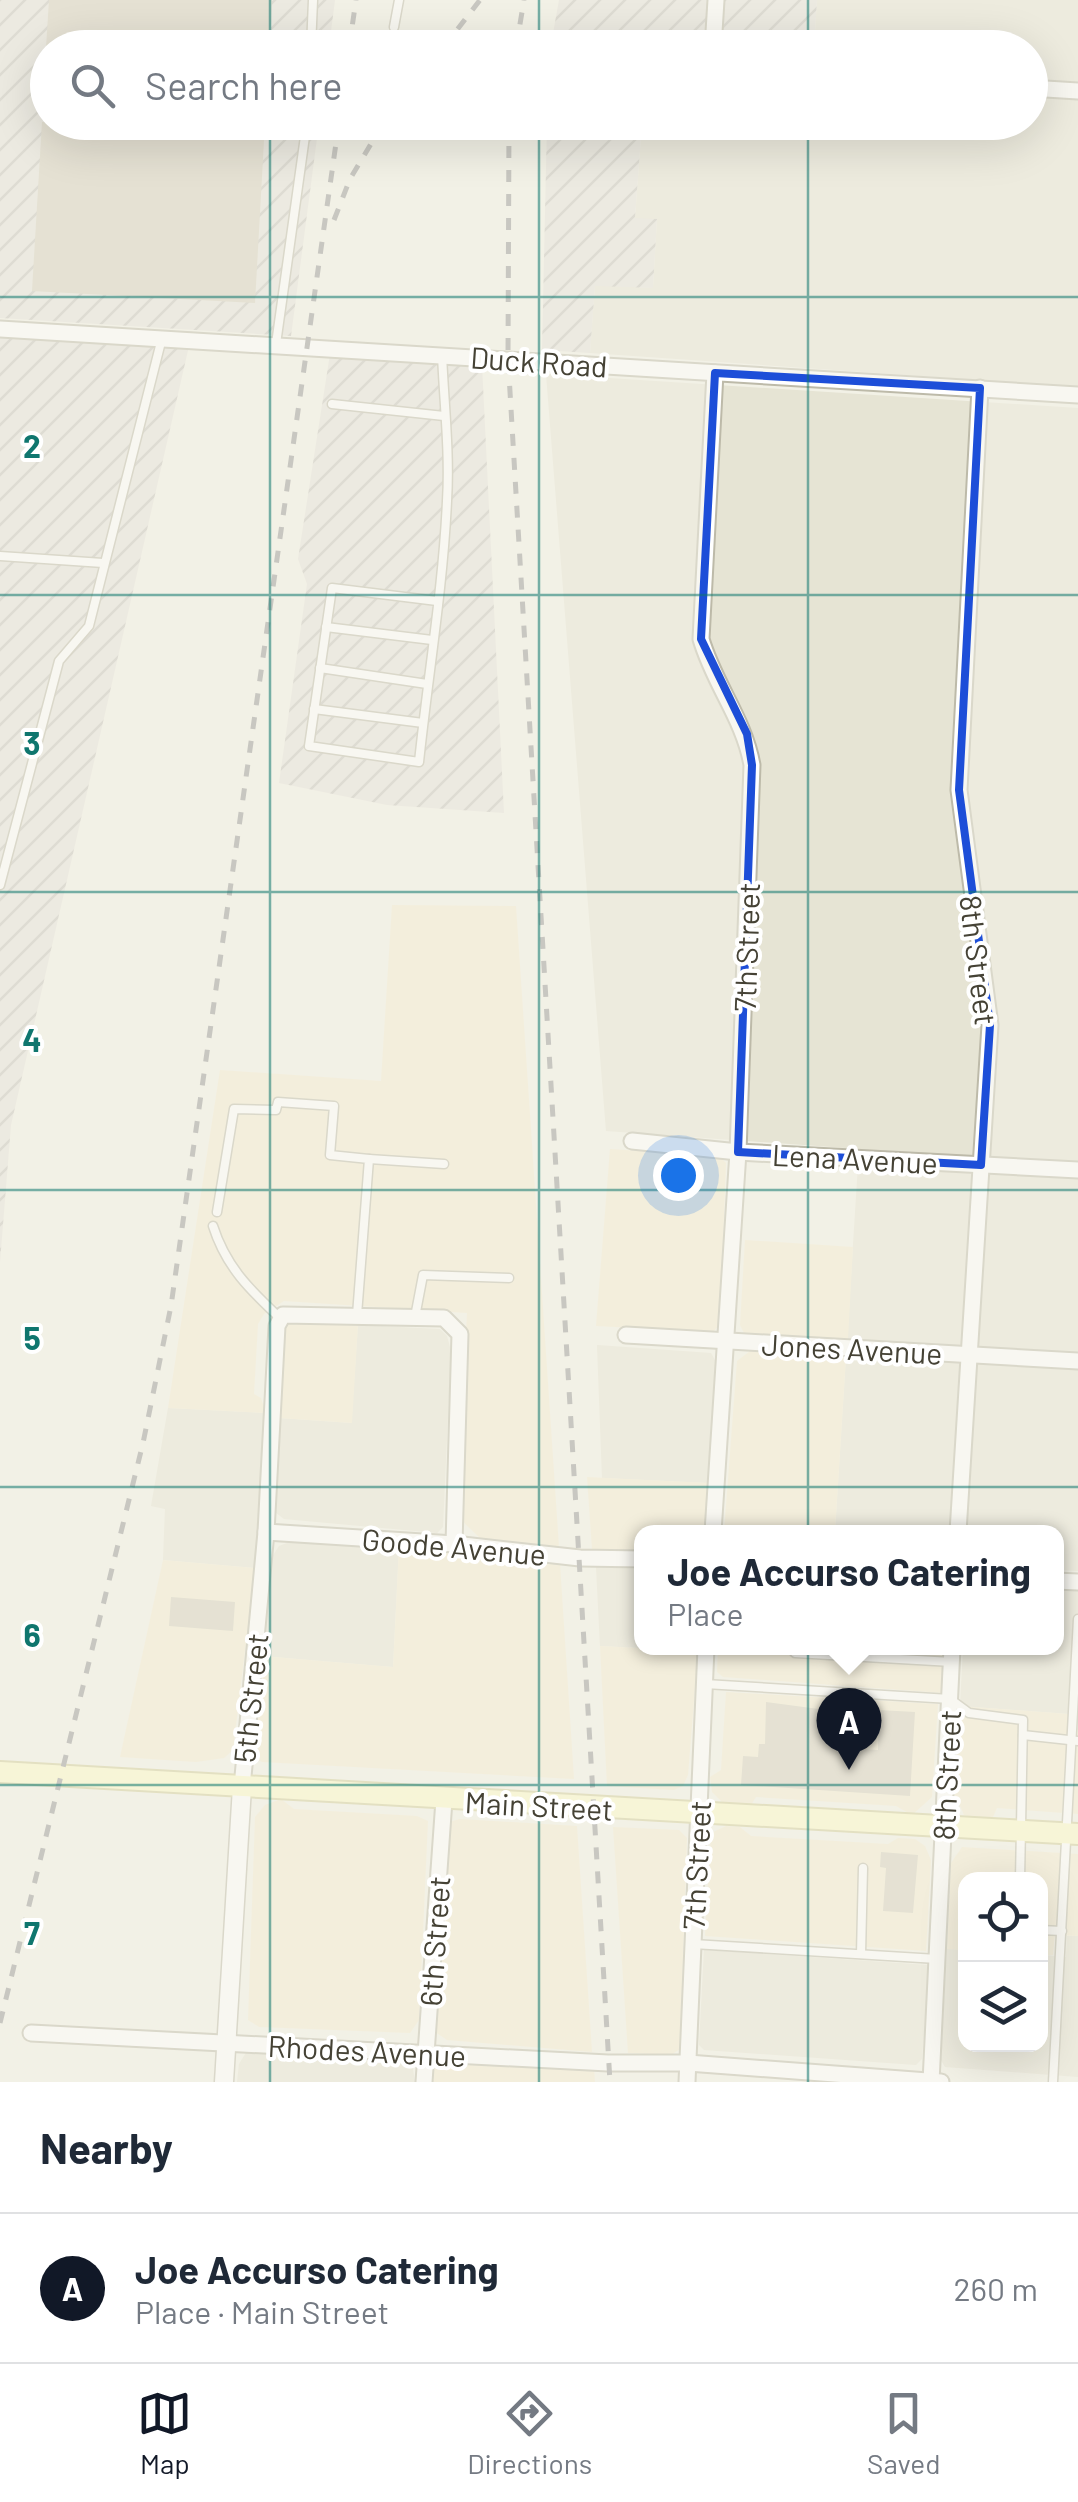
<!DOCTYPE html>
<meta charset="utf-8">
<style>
:root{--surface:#fff;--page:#f6f6f7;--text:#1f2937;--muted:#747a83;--line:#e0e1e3;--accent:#111827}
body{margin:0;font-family:Barlow,sans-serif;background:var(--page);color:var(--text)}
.controls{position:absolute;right:30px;bottom:30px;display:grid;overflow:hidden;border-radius:20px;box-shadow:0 10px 40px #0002}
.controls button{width:90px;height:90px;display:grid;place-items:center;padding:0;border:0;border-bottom:2px solid var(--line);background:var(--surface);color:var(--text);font:50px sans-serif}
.you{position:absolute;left:678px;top:1175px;width:35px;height:35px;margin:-25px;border:8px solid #fff;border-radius:50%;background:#1a73e8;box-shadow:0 0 0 15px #1a73e833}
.badge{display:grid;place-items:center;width:65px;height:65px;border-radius:50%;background:var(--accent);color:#fff;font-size:32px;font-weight:700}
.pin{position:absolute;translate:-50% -82px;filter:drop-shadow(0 2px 5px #0008)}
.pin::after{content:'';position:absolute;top:52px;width:35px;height:30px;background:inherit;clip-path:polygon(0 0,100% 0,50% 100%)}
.popup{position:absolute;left:634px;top:1525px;width:430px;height:130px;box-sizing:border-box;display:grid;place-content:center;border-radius:20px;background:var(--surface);filter:drop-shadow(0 2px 8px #0005);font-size:32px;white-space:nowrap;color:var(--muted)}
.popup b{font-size:38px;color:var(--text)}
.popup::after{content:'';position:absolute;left:50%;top:100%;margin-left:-20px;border:20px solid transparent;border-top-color:var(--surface)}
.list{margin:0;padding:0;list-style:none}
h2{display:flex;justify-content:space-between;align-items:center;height:130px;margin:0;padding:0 40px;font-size:42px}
h2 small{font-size:32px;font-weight:400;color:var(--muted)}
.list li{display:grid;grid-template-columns:65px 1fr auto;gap:30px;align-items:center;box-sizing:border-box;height:150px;padding:0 40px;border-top:2px solid var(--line)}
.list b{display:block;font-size:38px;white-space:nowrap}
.list p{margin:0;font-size:32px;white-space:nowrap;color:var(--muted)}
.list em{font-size:32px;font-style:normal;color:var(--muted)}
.icon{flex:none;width:55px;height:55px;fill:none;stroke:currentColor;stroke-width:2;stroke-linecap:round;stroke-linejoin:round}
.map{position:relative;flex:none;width:1078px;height:2082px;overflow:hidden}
.search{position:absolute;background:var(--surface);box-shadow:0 10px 40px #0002;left:30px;right:30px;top:30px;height:110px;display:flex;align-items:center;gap:25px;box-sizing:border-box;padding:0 35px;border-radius:55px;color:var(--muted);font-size:38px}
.sheet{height:280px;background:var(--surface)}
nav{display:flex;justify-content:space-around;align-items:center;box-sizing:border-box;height:140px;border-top:2px solid var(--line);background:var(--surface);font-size:28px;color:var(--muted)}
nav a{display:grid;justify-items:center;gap:5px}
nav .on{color:var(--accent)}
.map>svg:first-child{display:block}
</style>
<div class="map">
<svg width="1078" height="2082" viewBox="0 0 1078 2082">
<defs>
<pattern id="industrial-furrows" width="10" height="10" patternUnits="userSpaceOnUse" patternTransform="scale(2.5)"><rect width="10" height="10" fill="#e5e2db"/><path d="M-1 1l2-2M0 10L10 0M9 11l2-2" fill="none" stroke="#c6c3bd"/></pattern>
</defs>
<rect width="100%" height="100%" fill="#f2f1e6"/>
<g fill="#e6e4d4">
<polygon points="817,0 1078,0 1078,387 590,353 595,285 653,288 657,220 635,219 642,123 1030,122 1030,48 814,47"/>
<polygon points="546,374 1078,408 1078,1571 1057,1570 1056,1532 835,1532 859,1149 606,1131"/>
<polygon points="358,1325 440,1329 447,1336 451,1351 443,1527 437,1533 284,1519 275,1512 279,1418 351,1423"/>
<polygon points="597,1345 711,1353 716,1362 709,1483 602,1478"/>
<polygon points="168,1408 266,1413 255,1568 163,1560 165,1509 151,1506"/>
<polygon points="295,1540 399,1546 393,1667 262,1656 270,1560 279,1546"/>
<polygon points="596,1567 641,1569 642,1648 698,1651 600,1646"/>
<polygon points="1057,1590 1078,1591 1078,1730 1068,1730 1069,1714 960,1706 963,1648 1056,1648"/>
<polygon points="1067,1936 1078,1936 1078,2077 945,2067 941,2060 947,1949 965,1950 966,2044 1040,2044 1041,1955 1066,1957"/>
<polygon points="704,1950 929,1965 922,2059 916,2065 704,2050 699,2045"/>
<polygon points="247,2051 411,2057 415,2082 237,2082 239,2064"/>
</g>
<g fill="#f4ecd1">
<polygon points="392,905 516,906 559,1547 480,1538 461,1520 458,1501 467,1313 284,1301 264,1314 258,1324 254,1394 261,1398 266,1413 168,1408 220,1070 381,1081"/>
<polygon points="610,1149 719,1156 726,1163 720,1324 713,1332 596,1326"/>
<polygon points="745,1240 853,1247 848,1339 744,1333 740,1325"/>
<polygon points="296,1319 358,1325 352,1423 279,1418 283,1327"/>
<polygon points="750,1351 846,1358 835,1532 724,1532 737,1361"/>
<polygon points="587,1477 709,1483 705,1532 642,1532 641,1551 592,1549"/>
<polygon points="399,1546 560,1564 574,1779 262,1762 254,1757 262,1656 393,1667"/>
<polygon points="163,1560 255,1568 233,1750 224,1758 196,1762 120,1757"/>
<polygon points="600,1646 698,1651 688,1775 683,1786 674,1790 607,1786"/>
<polygon points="718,1648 945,1648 942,1693 723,1677 717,1672"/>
<polygon points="726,1692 938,1704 932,1797 912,1815 896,1806 756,1797 751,1805 722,1802 712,1792 710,1777 721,1770"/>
<polygon points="960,1706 1069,1714 1068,1729 1078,1730 1078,1814 997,1808 993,1817 981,1820 964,1815 954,1792"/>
<polygon points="281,1799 294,1809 417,1816 428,1821 419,2020 410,2033 259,2027 248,2020 255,1817 265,1805"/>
<polygon points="460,1819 577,1826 592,2052 447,2040 435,2032 449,1822"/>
<polygon points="726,1826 740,1827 751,1836 888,1844 898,1838 915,1839 925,1846 931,1860 926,1951 705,1936 711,1833"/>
<polygon points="613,1827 679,1830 687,1838 680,2049 671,2055 628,2053"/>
<polygon points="962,1847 1078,1854 1078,1936 1055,1935 1053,1955 1041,1955 1040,1880 966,1880 965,1950 947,1949 951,1863"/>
<polygon points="438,2059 594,2068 595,2082 430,2082 433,2061"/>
</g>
<g fill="url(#industrial-furrows)">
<polygon points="0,0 335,0 329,47 48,48 48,122 319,123 291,336 0,318"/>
<polygon points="559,0 817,0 814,47 557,44 552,39"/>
<polygon points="547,123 642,123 635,218 657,219 653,288 595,286 590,353 542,350"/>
<polygon points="0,334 189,346 11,1125 0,1262"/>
<polygon points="330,354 482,365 504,813 387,805 279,783 307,584 298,559"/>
</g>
<g fill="#d4cfbc">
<polygon points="49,0 272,0 270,48 46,48"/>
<polygon points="42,122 265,122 255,303 32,291"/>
<polygon points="171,1597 235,1602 233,1631 169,1626"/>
<polygon points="766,1702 826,1710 825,1723 842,1724 841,1748 878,1750 879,1710 915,1712 910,1796 741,1785 743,1756 758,1757 759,1744 765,1744"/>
<polygon points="881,1852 918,1855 913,1913 883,1911 886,1868 880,1867"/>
</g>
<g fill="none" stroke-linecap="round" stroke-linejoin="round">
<defs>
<g id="service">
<polyline points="394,27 399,0"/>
<polyline points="311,48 313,0"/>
<polyline points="276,344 307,122"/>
<polyline points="332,404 444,416"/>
<polyline points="0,556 103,563"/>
<path d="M437,601l-105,-13 -23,158 110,16c9,-86 24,-174 28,-261 3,-48 -3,-98 -5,-147"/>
<polyline points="326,627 432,640"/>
<polyline points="320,668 427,684"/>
<polyline points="314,709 423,723"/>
<polyline points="0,885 59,661 89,626 162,338"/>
<polyline points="369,1159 444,1164"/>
<polyline points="217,1212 234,1109 276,1110 278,1102 334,1106 330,1155 369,1159 357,1315"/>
<path d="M213,1226c13,41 37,64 68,93"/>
<polyline points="415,1317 423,1275 509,1278"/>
<polyline points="790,1648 795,1653 952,1662"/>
<polyline points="705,1684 950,1699 969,1713 1023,1720 1020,1880"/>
<polyline points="1023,1735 1078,1741"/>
<polyline points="1040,1930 1062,1931"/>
<polyline points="693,1944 937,1959"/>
<polyline points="861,1954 863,1868"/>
<polyline points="1053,2082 1078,1619"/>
</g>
<g id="minor">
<polyline points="713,48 716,0"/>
<polyline points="1030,88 1078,91"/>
<polyline points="0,329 1078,395"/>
<polyline points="632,1141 738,1152 1078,1170"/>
<polyline points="626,1335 1078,1361"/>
<polyline points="266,1532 454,1544 580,1558 642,1559"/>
<path d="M713,1532l25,-380 14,-387c-8,-46 -38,-81 -51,-126l14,-266"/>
<polyline points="958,1532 990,1025 959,790 980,388"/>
<polyline points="1056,1581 1078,1582"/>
<polyline points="242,1787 266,1532 277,1326 283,1315 444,1318 460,1334 454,1544"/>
<polyline points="31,2033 608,2063 688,2063 941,2082"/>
<polyline points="424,2082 444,1800"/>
<polyline points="687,2082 706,1648"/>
<polyline points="931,2082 952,1648"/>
</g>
<polyline id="tertiary" points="224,2082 242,1787"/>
<polyline id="secondary" points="0,1772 1078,1834"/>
</defs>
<use href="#service" stroke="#bdbaa9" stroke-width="11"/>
<use href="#minor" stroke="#bdbaa9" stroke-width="19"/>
<use href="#tertiary" stroke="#bdbaa9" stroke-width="21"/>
<use href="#secondary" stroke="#d1cd97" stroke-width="24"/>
<use href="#service" stroke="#fff" stroke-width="8"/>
<use href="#minor" stroke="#fff" stroke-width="15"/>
<use href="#tertiary" stroke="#fff" stroke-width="18"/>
<use href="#secondary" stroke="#fdfac6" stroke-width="20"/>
<g stroke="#959595" stroke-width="5" stroke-dasharray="12 12" stroke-linecap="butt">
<polyline points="349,48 356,0"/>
<polyline points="443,48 480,0"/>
<polyline points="516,48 524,0"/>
<polyline points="509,122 508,358 610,2082"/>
<polyline points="334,220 350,179 384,122"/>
<polyline points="0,2023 143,1443 171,1306 339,122"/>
</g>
</g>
<path d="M0 0H1078V2082H0ZM715,373l265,15 -21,402 31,235 -9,140 -243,-13 14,-387 -5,-31 -46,-95z" fill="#f2f1e6" fill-opacity=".55" fill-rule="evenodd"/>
<path fill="none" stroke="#1d4ed8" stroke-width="8" stroke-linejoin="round" d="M715,373l265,15 -21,402 31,235 -9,140 -243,-13 14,-387 -5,-31 -46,-95z"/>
<path fill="none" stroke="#0f766e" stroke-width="2.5" stroke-opacity="0.55" d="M270,0v48M539,0v48M808,0v48M270,122v1960M539,122v1960M808,122v1960M0,297h1078M0,595h1078M0,892h1078M0,1190h1078M0,1487h1078M0,1785h1078"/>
<g text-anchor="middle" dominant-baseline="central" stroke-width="8" stroke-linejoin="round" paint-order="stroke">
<g font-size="30" fill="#454235" stroke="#fff">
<text transform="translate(539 361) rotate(4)">Duck Road</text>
<text transform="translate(746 947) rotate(-88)">7th Street</text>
<text transform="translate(979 960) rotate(83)">8th Street</text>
<text transform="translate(855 1158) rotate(3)">Lena Avenue</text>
<text transform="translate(852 1348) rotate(3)">Jones Avenue</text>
<text transform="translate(454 1546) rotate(5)">Goode Avenue</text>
<text transform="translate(250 1698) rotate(-84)">5th Street</text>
<text transform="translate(946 1775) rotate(-87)">8th Street</text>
<text transform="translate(539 1805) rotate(3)">Main Street</text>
<text transform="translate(696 1865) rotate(-87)">7th Street</text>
<text transform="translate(434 1941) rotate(-86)">6th Street</text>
<text transform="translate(367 2050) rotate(3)">Rhodes Avenue</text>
</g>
</g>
<g font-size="32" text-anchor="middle" font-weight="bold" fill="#0f766e" stroke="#fff" stroke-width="8" stroke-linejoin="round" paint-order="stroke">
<text x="32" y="458">2</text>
<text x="32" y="755">3</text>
<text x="32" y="1052">4</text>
<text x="32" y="1350">5</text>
<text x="32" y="1647">6</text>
<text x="32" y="1945">7</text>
</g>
</svg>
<div class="controls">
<button><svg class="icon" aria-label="locate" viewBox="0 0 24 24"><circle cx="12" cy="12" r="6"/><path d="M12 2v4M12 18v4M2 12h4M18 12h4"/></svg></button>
<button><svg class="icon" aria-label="layers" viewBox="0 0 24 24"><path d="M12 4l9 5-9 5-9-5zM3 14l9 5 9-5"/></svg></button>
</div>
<div class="you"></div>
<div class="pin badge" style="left:849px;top:1770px">A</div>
<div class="popup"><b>Joe Accurso Catering</b>Place</div>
<div class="search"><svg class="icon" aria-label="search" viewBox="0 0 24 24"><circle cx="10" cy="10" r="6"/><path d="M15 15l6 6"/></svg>Search here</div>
</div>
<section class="sheet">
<h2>Nearby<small></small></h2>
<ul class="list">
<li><span class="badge">A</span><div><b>Joe Accurso Catering</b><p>Place · Main Street</p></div><em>260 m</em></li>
</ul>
</section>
<nav>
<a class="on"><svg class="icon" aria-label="map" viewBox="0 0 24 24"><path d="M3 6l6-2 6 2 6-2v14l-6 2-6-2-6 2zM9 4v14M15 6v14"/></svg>Map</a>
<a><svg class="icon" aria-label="directions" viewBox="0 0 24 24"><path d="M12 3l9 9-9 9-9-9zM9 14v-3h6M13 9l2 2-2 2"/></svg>Directions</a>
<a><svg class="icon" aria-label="saved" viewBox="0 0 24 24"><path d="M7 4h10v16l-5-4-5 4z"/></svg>Saved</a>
</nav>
